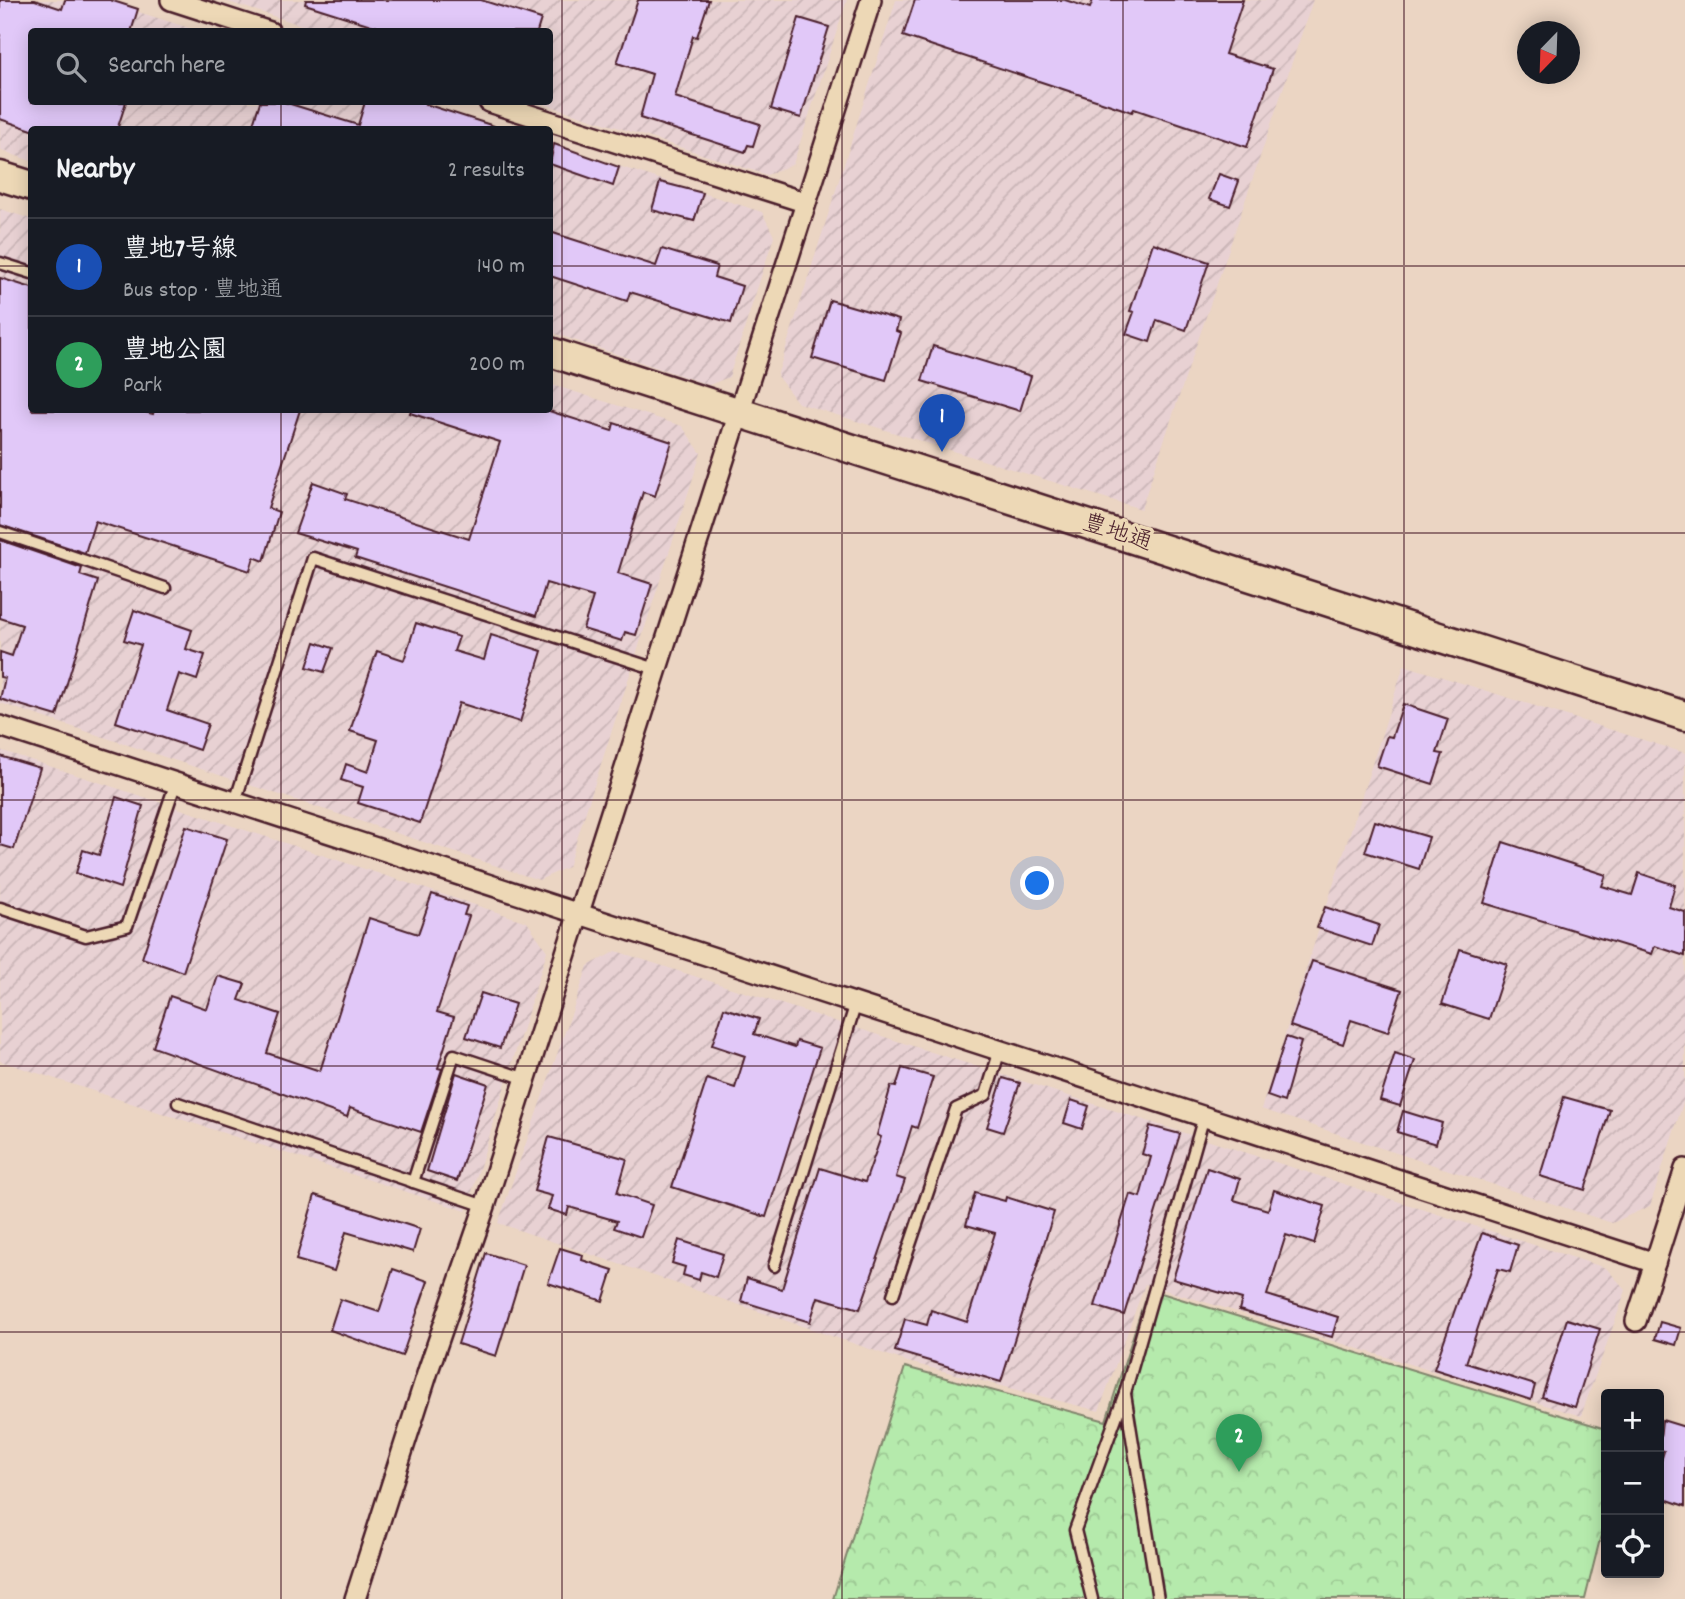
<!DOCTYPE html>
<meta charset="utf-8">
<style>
:root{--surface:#171b24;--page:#20242c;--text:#f1f3f6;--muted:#9ea1a6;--line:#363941;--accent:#c8321e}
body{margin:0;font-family:Dekko,"Klee One",sans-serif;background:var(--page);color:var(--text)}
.controls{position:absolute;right:21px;bottom:21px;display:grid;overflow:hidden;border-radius:7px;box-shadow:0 4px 18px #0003}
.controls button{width:63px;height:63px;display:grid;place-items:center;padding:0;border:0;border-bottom:2px solid var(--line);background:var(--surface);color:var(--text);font:35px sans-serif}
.compass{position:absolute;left:1517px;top:21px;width:63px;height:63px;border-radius:50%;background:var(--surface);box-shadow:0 4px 18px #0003;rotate:203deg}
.you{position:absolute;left:1038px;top:884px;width:24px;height:24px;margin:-18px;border:5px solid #fff;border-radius:50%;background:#1a73e8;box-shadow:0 0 0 10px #1a73e833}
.badge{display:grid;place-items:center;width:46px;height:46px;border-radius:50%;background:var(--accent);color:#fff;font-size:23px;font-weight:700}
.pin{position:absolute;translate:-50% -58px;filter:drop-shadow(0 2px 4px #0008)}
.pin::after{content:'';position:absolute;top:37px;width:24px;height:21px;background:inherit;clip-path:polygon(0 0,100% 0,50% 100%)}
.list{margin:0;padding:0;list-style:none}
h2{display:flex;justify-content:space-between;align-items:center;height:91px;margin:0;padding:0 28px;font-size:30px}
h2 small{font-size:23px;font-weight:400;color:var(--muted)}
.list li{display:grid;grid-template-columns:46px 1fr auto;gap:21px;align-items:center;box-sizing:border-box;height:98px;padding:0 28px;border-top:2px solid var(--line)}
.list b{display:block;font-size:26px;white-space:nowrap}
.list p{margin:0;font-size:23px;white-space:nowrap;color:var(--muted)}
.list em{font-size:23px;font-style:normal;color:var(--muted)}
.icon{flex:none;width:38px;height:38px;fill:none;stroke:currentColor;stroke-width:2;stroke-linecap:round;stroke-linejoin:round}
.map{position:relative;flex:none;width:1685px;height:1599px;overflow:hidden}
.search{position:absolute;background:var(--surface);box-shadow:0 4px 18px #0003;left:28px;top:28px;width:525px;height:77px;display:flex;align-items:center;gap:18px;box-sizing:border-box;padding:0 24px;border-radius:7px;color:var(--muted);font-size:26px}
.panel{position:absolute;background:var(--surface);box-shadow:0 4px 18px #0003;left:28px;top:126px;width:525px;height:287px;border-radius:7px}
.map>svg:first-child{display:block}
</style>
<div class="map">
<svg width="1685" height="1599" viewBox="0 0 1685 1599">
<defs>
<pattern id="industrial-furrows" width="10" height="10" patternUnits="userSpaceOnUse" patternTransform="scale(1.75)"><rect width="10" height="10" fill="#e8d1d3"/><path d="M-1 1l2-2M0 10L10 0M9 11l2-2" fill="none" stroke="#c8b3b5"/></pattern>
<pattern id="forest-crowns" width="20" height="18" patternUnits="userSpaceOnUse" patternTransform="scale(1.75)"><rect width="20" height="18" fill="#b5eaac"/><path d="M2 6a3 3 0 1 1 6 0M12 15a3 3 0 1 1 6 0" fill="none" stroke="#9dc894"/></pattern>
</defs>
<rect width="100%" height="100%" fill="#ebd5c3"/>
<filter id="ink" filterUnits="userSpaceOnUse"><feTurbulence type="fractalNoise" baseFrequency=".0143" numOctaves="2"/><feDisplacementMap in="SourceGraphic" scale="14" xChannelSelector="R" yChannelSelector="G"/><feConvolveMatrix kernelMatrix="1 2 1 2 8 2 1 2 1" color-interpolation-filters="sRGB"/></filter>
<g filter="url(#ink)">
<g fill="url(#industrial-furrows)">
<polygon points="0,0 100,0 199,31 32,32 32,102 418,102 505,129 32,130 31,161 0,150"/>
<polygon points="222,0 847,0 793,164 767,175 538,102 550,102 550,32 320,31"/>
<polygon points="896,0 1313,0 1141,509 798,403 777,376"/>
<polygon points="550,144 762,212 774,236 729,377 709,385 550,332"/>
<polygon points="0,209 31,219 32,410 550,410 550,384 682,426 701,453 568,867 539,880 0,703"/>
<polygon points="1404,665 1685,753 1685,1097 1650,1206 1612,1223 1261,1109"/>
<polygon points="0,750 527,922 547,951 466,1211 0,1061"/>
<polygon points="616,951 1606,1268 1626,1290 1581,1416 1145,1284 1099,1411 908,1362 498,1223 588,966"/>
</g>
<polygon fill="url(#forest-crowns)" stroke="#80846c" stroke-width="2" points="1148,1289 1606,1429 1606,1515 1585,1599 833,1599 905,1367 1106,1421"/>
<g fill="#e1c8f8" stroke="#4a1f2b" stroke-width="2">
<polygon points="0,0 35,0 62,9 65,0 110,0 138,9 131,32 32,32 32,102 126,102 117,130 32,130 0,119"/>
<polygon points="306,0 481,0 541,19 537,32 393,32 305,4"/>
<polygon points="638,0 709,0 697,37 693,36 675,97 760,124 753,146 748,145 745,152 640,118 652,74 617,63"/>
<polygon points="915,0 1065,0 1090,8 1093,0 1243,0 1225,54 1273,69 1247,147 1134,109 1132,112 903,36"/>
<polygon points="799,18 829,27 801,118 771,109"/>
<polygon points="260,102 284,102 358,125 365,102 426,102 425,104 494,126 493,130 251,130"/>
<polygon points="554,144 619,167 613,186 550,164"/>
<polygon points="1219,174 1239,181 1230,206 1209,199"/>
<polygon points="660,182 703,193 694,221 652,210"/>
<polygon points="550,232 656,266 662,249 717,266 714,277 742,286 731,323 630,292 627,301 550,276"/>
<polygon points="1153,243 1209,262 1186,330 1157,320 1150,342 1126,334 1134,312 1130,311"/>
<polygon points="0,278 32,288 32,410 138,410 153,414 154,410 300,410 268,508 279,512 264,561 254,557 250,571 95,521 85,553 0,525"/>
<polygon points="830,300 899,320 896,331 901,333 886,380 812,358"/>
<polygon points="933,346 1031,376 1020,411 922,381"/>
<polygon points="411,410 546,410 612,431 614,423 672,442 655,496 643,492 618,573 652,584 636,635 625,632 622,641 583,629 593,597 546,583 536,616 355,558 357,552 295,533 313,482 347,494 345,499 469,539 500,442 410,413"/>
<polygon points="0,540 82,568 80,575 98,581 57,716 0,699 5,678 0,677 0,652 12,656 22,625 0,618"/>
<polygon points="134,610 192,630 186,649 205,655 197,680 179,674 167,710 208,724 199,750 116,722 141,645 124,640"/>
<polygon points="416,623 459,637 454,651 484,660 491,635 542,651 520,722 459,703 420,823 358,803 363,787 341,780 346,764 368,772 378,740 350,731 377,651 404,660"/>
<polygon points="315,642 333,648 324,672 307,667"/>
<polygon points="1403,704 1448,719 1437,753 1443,754 1433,784 1377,766 1387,736 1392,737"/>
<polygon points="0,756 40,768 14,849 0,845"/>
<polygon points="116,797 143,806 120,888 76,873 83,850 99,855"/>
<polygon points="1375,821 1429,837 1419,869 1365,852"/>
<polygon points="186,826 227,839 183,972 142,958"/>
<polygon points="1503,842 1606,875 1602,886 1632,895 1639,873 1675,885 1669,907 1685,912 1685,956 1655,946 1652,954 1484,903"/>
<polygon points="432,894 467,906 464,915 469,916 437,1012 454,1017 438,1068 442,1069 421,1132 350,1108 347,1117 153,1047 170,996 207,1009 218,976 245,984 239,1000 280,1014 267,1053 320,1071 369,918 418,934"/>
<polygon points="1325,907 1379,925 1372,946 1317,928"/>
<polygon points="1460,949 1507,964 1489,1019 1442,1004"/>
<polygon points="1312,961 1402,990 1388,1032 1351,1020 1343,1044 1290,1026"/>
<polygon points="481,993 515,1004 500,1048 466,1037"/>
<polygon points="724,1008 759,1019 754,1034 795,1047 797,1041 820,1048 766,1217 672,1187 707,1079 735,1088 745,1056 712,1045"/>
<polygon points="1286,1037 1301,1042 1284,1102 1267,1096"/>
<polygon points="1395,1053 1415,1060 1400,1106 1380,1100"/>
<polygon points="902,1068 933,1077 917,1128 912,1126 896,1177 905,1180 860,1309 818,1297 810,1322 741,1301 747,1278 782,1289 820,1168 865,1182 881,1137 877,1135 891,1086 896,1087"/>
<polygon points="456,1073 488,1084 457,1181 427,1171"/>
<polygon points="1003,1078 1020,1083 1003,1132 987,1127"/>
<polygon points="1564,1097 1610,1110 1585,1190 1540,1176"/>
<polygon points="1071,1100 1089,1106 1082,1129 1064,1123"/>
<polygon points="1403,1111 1442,1123 1436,1144 1397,1132"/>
<polygon points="1150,1126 1180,1134 1124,1315 1095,1306 1130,1194 1140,1197 1151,1157 1142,1154"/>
<polygon points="549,1137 627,1159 617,1193 652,1205 641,1237 614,1228 617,1221 569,1207 567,1215 548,1209 552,1196 534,1191"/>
<polygon points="1207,1168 1240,1179 1234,1200 1268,1210 1274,1190 1325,1206 1314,1244 1286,1235 1267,1295 1338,1317 1332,1337 1239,1310 1242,1299 1173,1279"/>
<polygon points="975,1193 1005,1201 1006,1197 1054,1212 1001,1382 895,1351 905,1319 927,1325 931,1310 967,1322 995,1233 966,1225"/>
<polygon points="315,1195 420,1229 413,1252 346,1232 334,1271 296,1260"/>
<polygon points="1482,1233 1518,1245 1510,1272 1498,1269 1466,1363 1535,1385 1531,1400 1434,1369"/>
<polygon points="679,1240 723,1254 716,1277 701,1272 699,1280 683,1275 685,1267 672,1263"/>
<polygon points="560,1248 583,1255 582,1260 613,1270 603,1301 548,1283"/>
<polygon points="486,1253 524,1265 496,1356 458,1344"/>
<polygon points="393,1269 428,1281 402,1356 330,1330 340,1299 379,1312"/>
<polygon points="1567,1319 1600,1329 1575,1407 1542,1397"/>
<polygon points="1660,1322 1681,1328 1676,1345 1655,1339"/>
<polygon points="1662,1420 1685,1427 1685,1506 1659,1497 1659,1468 1664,1451 1659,1449"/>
</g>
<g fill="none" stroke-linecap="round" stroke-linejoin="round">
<defs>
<g id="service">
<polyline points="0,263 32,273"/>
<polyline points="0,532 165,588"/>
<polyline points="235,802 313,558 656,669"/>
<polyline points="0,908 86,936 127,926 176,782"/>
<polyline points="178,1103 485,1206"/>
<polyline points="413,1182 454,1055 526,1079"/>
<polyline points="774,1266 856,1003"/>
<polyline points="893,1295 956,1109 986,1095 1000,1050"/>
<polyline points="1125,1394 1158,1599"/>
<polyline points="1092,1599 1075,1530 1125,1393 1204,1116"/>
</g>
<g id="minor">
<polyline points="171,0 270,32"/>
<polyline points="489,102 804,202"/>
<polyline points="0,726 1655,1263 1685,1169"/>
<polyline points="1636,1321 1655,1263"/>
<polyline points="355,1599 429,1368 485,1206 871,0"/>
</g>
<g id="secondary">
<polyline points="0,176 32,186"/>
<polyline points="550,352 1685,716"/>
</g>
</defs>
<use href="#service" stroke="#4a1f2b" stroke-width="15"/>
<use href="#minor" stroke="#4a1f2b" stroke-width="24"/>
<use href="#secondary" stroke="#4a1f2b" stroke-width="33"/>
<use href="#service" stroke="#edd8b6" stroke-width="10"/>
<use href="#minor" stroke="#edd8b6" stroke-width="19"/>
<use href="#secondary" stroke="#edd8b6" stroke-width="28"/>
</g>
</g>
<path fill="none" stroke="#4a1f2b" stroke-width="2" stroke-opacity="0.55" d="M281,0v32M562,0v1599M842,0v1599M1123,0v1599M1404,0v1599M281,102v28M0,266h32M550,266h1135M281,410v1189M0,533h1685M0,800h1685M0,1066h1685M0,1332h1685"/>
<g text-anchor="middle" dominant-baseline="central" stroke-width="7" stroke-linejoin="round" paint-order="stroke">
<g font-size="24" fill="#4a1f2b" stroke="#edd8b6">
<text transform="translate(1117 534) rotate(18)">豊地通</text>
</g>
</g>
</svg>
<div class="controls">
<button>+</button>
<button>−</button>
<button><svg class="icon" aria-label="locate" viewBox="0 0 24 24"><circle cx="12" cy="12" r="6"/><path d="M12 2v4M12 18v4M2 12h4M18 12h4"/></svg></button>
</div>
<svg class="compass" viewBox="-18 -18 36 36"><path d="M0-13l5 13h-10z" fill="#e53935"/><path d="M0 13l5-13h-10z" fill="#9ea1a6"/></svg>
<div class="you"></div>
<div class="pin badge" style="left:942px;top:452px;background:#1a4fb4">1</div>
<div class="pin badge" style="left:1239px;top:1472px;background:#2e9e5b">2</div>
<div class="search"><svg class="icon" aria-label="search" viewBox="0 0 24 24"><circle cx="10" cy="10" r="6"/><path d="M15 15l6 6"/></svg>Search here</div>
<section class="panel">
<h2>Nearby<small>2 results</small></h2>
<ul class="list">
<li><span class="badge" style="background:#1a4fb4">1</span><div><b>豊地7号線</b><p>Bus stop · 豊地通</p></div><em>140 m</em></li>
<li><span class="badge" style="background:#2e9e5b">2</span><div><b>豊地公園</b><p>Park</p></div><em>200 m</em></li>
</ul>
</section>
</div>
